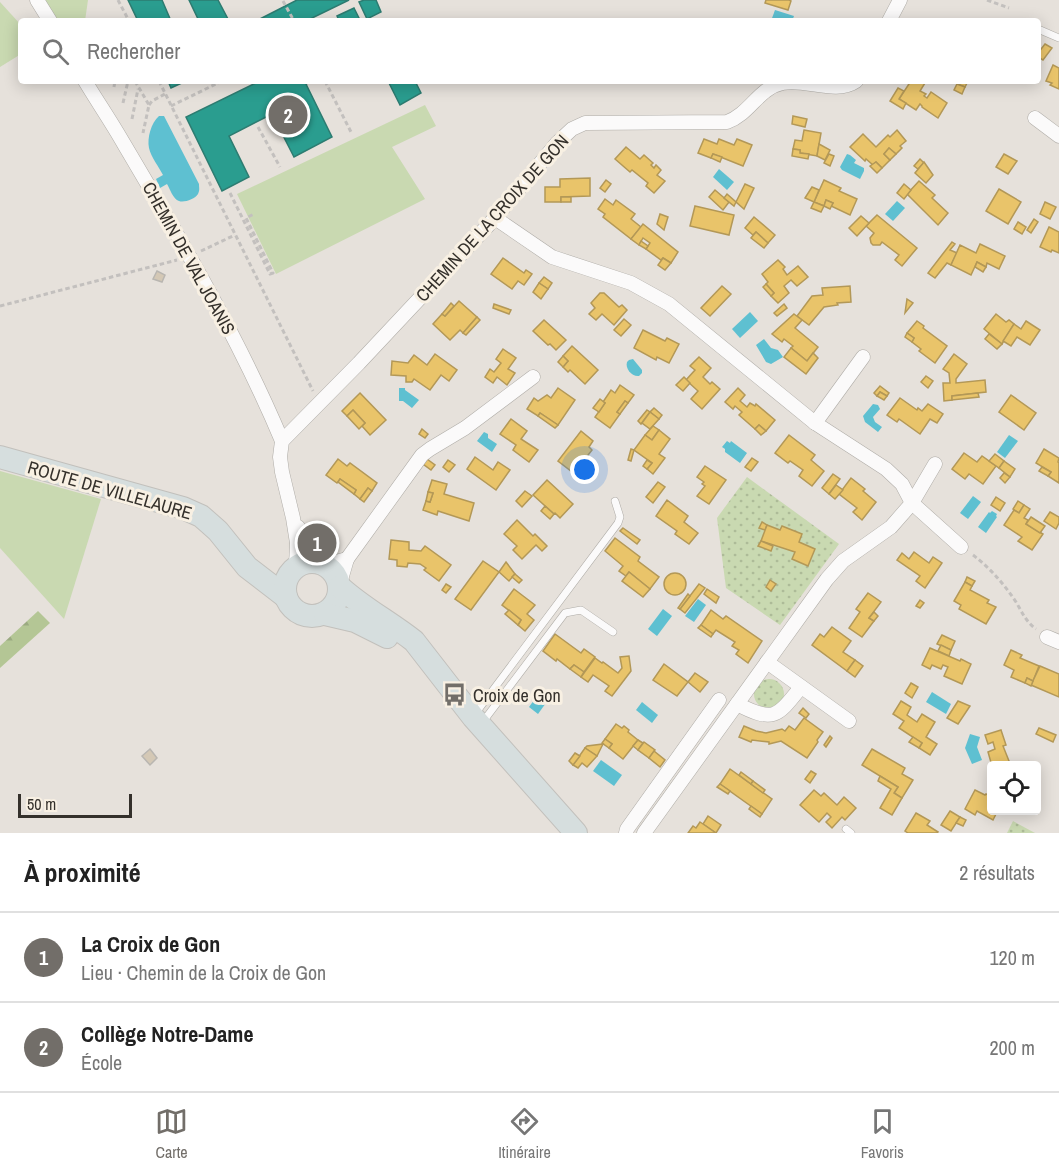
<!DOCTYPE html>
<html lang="fr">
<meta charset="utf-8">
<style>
:root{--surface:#fff;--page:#f6f6f6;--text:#222;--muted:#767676;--line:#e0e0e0;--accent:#726e69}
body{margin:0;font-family:"Archivo Narrow",sans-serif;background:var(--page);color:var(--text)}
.controls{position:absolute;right:18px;bottom:18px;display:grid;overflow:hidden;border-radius:6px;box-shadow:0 3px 15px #0003}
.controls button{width:54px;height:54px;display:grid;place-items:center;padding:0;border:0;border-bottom:2px solid var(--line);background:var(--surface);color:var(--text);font:30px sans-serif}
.scale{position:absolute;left:18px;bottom:15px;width:114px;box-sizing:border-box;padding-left:6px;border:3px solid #34302b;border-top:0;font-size:16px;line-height:21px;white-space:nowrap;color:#34302b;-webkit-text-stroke:4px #f8f0e3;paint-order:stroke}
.you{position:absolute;left:585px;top:470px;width:21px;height:21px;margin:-15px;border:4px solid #fff;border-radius:50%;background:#1a73e8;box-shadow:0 0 0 9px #1a73e833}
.badge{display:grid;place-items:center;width:39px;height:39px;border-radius:50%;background:var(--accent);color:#fff;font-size:20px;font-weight:700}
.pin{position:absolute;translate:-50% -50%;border:3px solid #fff;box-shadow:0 2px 6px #0006}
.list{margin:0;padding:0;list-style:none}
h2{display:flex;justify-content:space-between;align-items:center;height:78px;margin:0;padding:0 24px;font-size:26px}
h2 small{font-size:20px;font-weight:400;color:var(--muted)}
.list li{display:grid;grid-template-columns:39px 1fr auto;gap:18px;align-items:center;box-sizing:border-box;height:90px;padding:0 24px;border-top:2px solid var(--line)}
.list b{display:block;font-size:22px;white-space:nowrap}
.list p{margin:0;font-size:20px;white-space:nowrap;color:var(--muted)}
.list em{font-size:20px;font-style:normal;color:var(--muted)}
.icon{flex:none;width:33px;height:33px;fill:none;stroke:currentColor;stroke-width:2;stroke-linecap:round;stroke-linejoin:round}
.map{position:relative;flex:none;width:1059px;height:833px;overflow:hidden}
.search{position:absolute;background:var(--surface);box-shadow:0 3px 15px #0003;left:18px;right:18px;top:18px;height:66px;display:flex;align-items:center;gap:15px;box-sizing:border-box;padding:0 21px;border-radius:6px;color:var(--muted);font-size:22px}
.sheet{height:258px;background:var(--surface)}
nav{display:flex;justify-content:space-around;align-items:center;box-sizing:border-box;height:84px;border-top:2px solid var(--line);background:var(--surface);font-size:16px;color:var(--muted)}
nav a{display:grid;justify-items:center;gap:3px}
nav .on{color:var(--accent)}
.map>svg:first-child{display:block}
</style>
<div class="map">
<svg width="1059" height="833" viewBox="0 0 1059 833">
<defs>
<pattern id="forest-firs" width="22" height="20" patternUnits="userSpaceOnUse" patternTransform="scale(1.5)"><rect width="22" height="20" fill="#b4c695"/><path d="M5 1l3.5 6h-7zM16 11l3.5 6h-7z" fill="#9baa81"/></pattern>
<pattern id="garden-dots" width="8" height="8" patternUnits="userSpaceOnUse" patternTransform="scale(1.5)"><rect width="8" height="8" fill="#c9d9b1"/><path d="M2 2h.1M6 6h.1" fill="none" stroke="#adbb98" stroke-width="1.8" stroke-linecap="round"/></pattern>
</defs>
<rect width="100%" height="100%" fill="#e6e1db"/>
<g fill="#c9d9b1">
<polygon points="45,0 88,0 85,21 58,21"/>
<polygon points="0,2 21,25 21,54 0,67"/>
<polygon points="425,105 436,126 392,147 425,199 276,274 237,194"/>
<polygon points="0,471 101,499 64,619 0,548"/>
</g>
<polygon fill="url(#forest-firs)" points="38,611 50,623 0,668 0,646"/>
<g fill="url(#garden-dots)">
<polygon points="747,477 839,544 780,625 726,588 717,518"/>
<circle cx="769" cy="694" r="15"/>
<polygon points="1013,821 1035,833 1007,833"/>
</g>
<g fill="#5ec0d1">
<polygon points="775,10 794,16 792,21 771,21"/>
<path d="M159,116h5l35,68c0,4 1,6 -1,10 -3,5 -14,9 -19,7 -6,-2 -9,-12 -12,-17l-7,4 -4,-9 7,-4c-4,-8 -12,-18 -14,-27 -2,-10 2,-25 10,-32z"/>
<polygon points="847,154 850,155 856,160 854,163 864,168 864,171 860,179 842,170 840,167"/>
<polygon points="719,169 734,182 727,190 713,177"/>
<polygon points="897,201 905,208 893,221 885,214"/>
<polygon points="750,312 758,321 740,338 732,329"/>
<polygon points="764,339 771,348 778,350 783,357 771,364 766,362 756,345"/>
<path d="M633,359l9,11v3l-3,3c-7,1 -14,-7 -12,-14l2,-2z"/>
<polygon points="399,388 405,388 405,390 419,400 412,408 403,401 399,401"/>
<polygon points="873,404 878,405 880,409 873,417 875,422 882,427 878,432 865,422 863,416"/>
<polygon points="484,432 488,434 488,438 497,444 492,452 477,441"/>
<polygon points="1009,435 1018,441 1005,458 997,452"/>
<polygon points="727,441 730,443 731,441 747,453 740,463 725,452 725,449 722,447"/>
<polygon points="973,496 981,502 968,519 960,513"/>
<polygon points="992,511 997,514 996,516 997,517 986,533 978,527 989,512 990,513"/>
<polygon points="698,599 706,605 694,622 685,616"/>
<polygon points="663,609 672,616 657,636 648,629"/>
<polygon points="542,689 551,696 538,714 529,707"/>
<polygon points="932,692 951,704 946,714 926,702"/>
<polygon points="642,702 658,715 652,723 636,710"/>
<polygon points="970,734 980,737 977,747 982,760 972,764 965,748"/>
<polygon points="601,760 622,775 614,786 593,771"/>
</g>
<g fill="#e9c46a" stroke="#b39857" stroke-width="1.5">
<polygon points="766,0 789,0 791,1 788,10 765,3"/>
<polygon points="1045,44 1052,48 1043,60 1038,57 1038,53"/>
<polygon points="1053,65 1059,68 1059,89 1050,85 1052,83 1046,81"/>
<polygon points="904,81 922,81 925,83 920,91 926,94 924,96 927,98 931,92 947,103 938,118 922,107 922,106 920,104 916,110 899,99 909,84"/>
<polygon points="958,81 968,81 965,87 957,84"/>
<polygon points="957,84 965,87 962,94 954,90"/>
<polygon points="898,88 904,91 899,99 906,103 903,109 890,101"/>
<polygon points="793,116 807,119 805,127 792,124"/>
<polygon points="804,130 821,133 817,156 800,153 800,150 793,149 795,140 802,141"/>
<polygon points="897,130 906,141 900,146 902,148 896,154 889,148 884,154 890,160 882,168 876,162 873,165 866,159 865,161 850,147 863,134 876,147 888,135 890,137"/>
<polygon points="704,139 717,144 719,139 734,145 737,139 752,145 743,166 713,154 711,158 698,153"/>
<polygon points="819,144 830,150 825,160 817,156"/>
<polygon points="626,147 640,159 644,155 653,163 651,165 654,168 656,165 661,170 657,175 665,181 654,193 646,186 648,183 632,170 630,172 615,159"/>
<polygon points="889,148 896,154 890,160 884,154"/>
<polygon points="793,149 800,150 800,153 809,154 808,159 792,156"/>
<polygon points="713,154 722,157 720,162 711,158"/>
<polygon points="829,154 834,156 830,166 824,163"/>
<polygon points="1004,154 1017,161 1008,174 996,167"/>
<polygon points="920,159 924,163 918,169 914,166"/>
<polygon points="876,162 882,168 877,173 870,166"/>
<polygon points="924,162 933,175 926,183 915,173"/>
<polygon points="590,178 590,196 561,197 561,202 545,202 545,187 560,187 560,179"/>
<polygon points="606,180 611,184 605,192 600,188"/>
<polygon points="824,180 841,188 839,191 857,199 850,215 831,206 833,203 826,200 824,206 814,202"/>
<polygon points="919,181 935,195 932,198 948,213 938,225 907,194"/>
<polygon points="745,184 754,188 744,209 736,202"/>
<polygon points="904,184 911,190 904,199 897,193"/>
<polygon points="812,187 819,190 814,202 805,198"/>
<polygon points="999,189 1021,202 1008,224 986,211"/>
<polygon points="715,190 729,202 723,210 709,197"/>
<polygon points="727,194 736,202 734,206 724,198"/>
<rect x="561" y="197" width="10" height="5"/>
<polygon points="605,199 613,205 616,200 635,214 631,219 641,227 631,239 603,217 605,214 598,209"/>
<polygon points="826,200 833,203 830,209 824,206"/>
<polygon points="814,202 824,206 821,212 811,208"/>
<polygon points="1045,202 1056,207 1050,219 1040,214"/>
<polygon points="695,206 734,215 729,235 690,226"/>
<polygon points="660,214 668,217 664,230 657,224"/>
<polygon points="877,215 917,248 902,266 895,260 899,255 882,242 880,245 873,245 871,243 870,238 874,233 866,226"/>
<polygon points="861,216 869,223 857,236 849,228"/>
<polygon points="754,217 775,235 768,243 756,232 753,235 745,228"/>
<polygon points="1034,219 1038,222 1031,233 1027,230"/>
<polygon points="1018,222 1026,227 1022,234 1014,229"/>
<polygon points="643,224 678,252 671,263 663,258 661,260 646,249 650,243 643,238 639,245 631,239"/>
<polygon points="1049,227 1059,232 1059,253 1052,250 1051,252 1040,247"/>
<polygon points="756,232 768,243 764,248 751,238"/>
<polygon points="641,241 648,246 646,249 639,245"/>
<polygon points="952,242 955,244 950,250 957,253 951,265 947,263 935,278 928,273"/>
<polygon points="980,244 1005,256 999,269 987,263 986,267 977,262 971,275 951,265 960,245 976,253"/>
<polygon points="503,258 524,273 526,270 532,274 524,285 518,281 512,289 491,274"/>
<polygon points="663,258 671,263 665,270 658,265"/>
<polygon points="778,260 785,267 783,269 787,275 798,266 808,277 797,286 791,280 784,286 789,293 778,303 771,296 774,293 766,284 768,282 762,274"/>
<polygon points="977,262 986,267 983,272 975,267"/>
<polygon points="544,277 552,283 548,289 539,283"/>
<polygon points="539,283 548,289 541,299 533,292"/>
<polygon points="766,284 774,293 771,296 763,287"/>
<polygon points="722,286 731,294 710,316 701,308"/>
<polygon points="850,286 851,302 837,303 838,305 824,307 809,325 797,316 812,296 823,295 822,288"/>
<polygon points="600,293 604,293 619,307 622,305 627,310 614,325 602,314 596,320 589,314 595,308 591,303"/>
<polygon points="907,299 913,303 905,313"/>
<polygon points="459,301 477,317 463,333 460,330 450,340 433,324 442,314 445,316"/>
<polygon points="451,303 454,306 445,316 442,314"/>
<polygon points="494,304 511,310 509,314 493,308"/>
<polygon points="784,304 787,308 777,316 774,313"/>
<polygon points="794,314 802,320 795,328 818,347 807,361 791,348 793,346 784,339 782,342 772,334"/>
<polygon points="996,314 1006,322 1009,320 1014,324 1002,344 984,329"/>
<polygon points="477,317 480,320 466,335 463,333"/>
<polygon points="624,319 631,325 621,336 614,330"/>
<polygon points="544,320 566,340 556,350 550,344 548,345 533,331"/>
<polygon points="917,321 924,326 923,328 947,346 935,363 919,351 921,349 912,342 914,338 907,333"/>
<polygon points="1026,321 1040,330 1030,345 1017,337 1011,346 1003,341 1014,324 1021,329"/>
<polygon points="643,330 665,341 667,338 679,344 669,363 657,357 656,360 634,348"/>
<polygon points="907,333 914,338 912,342 905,337"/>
<polygon points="989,334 1002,344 997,349 985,339"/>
<polygon points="572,346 598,370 585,384 570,370 568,372 563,367 568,361 563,356"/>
<polygon points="791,348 807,361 813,353 818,358 806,374 784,357"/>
<polygon points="503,349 516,358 508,369 515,373 507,385 497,377 493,383 485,377 490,369 494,372 501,363 496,359"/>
<polygon points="435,354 457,370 449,381 441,375 430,390 414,379 412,382 406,382 406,376 391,375 392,361 408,363 414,355 427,365"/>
<polygon points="954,354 967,364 956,379 956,383 985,380 986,392 952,396 952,400 944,401 943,383 950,383 949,373 943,369"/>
<polygon points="563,356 568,361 563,367 558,362"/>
<polygon points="699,357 711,368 703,377 710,384 712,382 720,389 702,409 691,399 698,391 686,380 695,370 690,366"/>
<polygon points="926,376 933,381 928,388 921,382"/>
<polygon points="684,377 690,383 683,391 676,385"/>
<polygon points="620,385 634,395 628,403 625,401 617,412 620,414 610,428 595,417 605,403 603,402 611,390 615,393"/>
<polygon points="880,386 889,393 887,396 880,392 877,396 874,393"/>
<polygon points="558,388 575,400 558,425 540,413 538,416 527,409 534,398 538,401 547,395 551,398"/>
<polygon points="738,388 745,395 740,401 747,407 750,403 755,406 756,404 775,420 766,431 759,425 755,429 739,415 742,412 735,406 733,409 725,402"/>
<polygon points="880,392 887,396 884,400 877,396"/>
<polygon points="360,393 386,420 370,435 362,426 365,423 353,410 347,416 342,411"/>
<polygon points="978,393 979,397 952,400 952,396"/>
<polygon points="1011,395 1036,413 1024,430 999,412"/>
<polygon points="900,398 917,410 918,408 922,411 928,404 943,414 937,423 930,419 920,434 899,419 897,422 887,415"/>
<polygon points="600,399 605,403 599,412 593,408"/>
<polygon points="625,401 628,403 620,414 617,412"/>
<polygon points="654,408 662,415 659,419 650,412"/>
<polygon points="353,410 365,423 359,429 347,416"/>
<polygon points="647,410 650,412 641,424 638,421"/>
<polygon points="650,412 659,419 650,429 642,423"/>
<polygon points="540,413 558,425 555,428 538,416"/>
<polygon points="511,419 527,431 521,439 538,450 529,462 513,450 516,445 500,434"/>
<polygon points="759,425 766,431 761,435 755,429"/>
<polygon points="653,426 659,430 652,440 645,435"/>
<polygon points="422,429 428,434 425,438 419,434"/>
<polygon points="659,430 670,439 659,454 665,458 653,474 647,469 652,463 634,450 645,435 652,440"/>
<polygon points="581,431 593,441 589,447 592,450 581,464 583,466 576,475 558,461"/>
<polygon points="789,435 815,455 811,460 824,471 812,486 799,476 803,470 790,461 788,463 775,453"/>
<polygon points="631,449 634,450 631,461 628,460"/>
<polygon points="1044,449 1059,458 1058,462 1059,463 1059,483 1048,476 1051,472 1036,463"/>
<polygon points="964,453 977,462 982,456 996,466 983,484 969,474 965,479 952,469"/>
<polygon points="995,454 1004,461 999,468 989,461"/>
<polygon points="475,457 493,470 498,462 510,470 496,490 467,469"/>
<polygon points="752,458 758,462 751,471 745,467"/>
<polygon points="338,459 347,466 350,463 377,483 372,491 368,488 360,499 354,494 356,490 340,479 337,483 326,475"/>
<polygon points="427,459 435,465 431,470 423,464"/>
<polygon points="448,460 455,465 449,472 443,467"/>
<polygon points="647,460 652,463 647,469 643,466"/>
<polygon points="1004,461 1015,469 1010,477 999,468"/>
<polygon points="705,466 726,480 709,504 697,496 705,486 702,484 704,482 697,477"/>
<polygon points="1042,467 1051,472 1048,476 1039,471"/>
<polygon points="1004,473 1010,477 1005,483 1000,478"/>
<polygon points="833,474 840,479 829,494 822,488"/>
<polygon points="851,478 865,489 863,491 876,502 862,520 853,512 857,508 839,494"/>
<polygon points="340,479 356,490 354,494 338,482"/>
<polygon points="432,480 447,484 444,494 474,503 469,521 438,511 437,515 423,510 426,501 430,502 433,493 428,492"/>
<polygon points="547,480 573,504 560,518 555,513 554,514 533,495"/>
<polygon points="658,482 665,487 653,503 646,497"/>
<polygon points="836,485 843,490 835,499 829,494"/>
<polygon points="368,488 372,491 364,502 360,499"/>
<polygon points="525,491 532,496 522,507 516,501"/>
<polygon points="428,492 433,493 430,502 426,501"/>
<polygon points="996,497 1005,503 1000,511 991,505"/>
<polygon points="667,500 688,516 684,522 698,533 689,544 675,534 677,531 656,516"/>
<polygon points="1018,501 1024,505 1019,513 1013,509"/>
<polygon points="1024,505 1030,509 1024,518 1028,520 1026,524 1043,534 1032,550 1018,541 1022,537 1004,525 1014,510 1019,513"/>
<polygon points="545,506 554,514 550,519 541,511"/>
<polygon points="1050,512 1059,517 1059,523 1056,529 1044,521"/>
<polygon points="1031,517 1045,526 1040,533 1026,524"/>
<polygon points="517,520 533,536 535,534 547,546 542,551 536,545 522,559 513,550 517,546 504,534"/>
<polygon points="762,522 767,525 765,530 759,528"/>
<polygon points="767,525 780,530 782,526 802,534 799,542 815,549 808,566 792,559 795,552 761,541"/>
<polygon points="623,528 640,540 637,544 620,531"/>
<polygon points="615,538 640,557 638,561 659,577 650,589 629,572 626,576 619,571 623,566 605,551"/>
<polygon points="391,540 409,542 409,550 421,551 425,546 451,565 439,581 424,570 426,568 420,564 408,563 407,567 397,566 397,560 389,559"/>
<polygon points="761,541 773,546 771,551 758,546"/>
<polygon points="914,552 929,563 933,557 942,563 925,588 916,581 920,576 897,560 902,553 909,559"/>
<polygon points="483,561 499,572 471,610 455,599"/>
<polygon points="506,562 515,574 509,581 499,572"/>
<polygon points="629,572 650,589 643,597 622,581"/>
<circle cx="675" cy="584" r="11"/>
<polygon points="515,574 522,580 519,583 512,577"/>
<polygon points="967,577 975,581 972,586 965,582"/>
<polygon points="770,580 776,584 771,591 766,587"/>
<polygon points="965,582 972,586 970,590 989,600 987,603 996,607 986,624 959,609 961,605 954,601"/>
<polygon points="446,584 451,587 446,593 442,590"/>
<polygon points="699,584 705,588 685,613 680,609"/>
<polygon points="514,589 535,605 527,614 534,620 525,631 518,625 521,620 502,605"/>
<polygon points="707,589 719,597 716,603 704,594"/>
<polygon points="868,593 881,602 869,618 874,621 862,637 849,628 860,612 856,609"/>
<polygon points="688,594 690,596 680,609 678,608"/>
<polygon points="920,600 924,603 920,608 916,606"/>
<polygon points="509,610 521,620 518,625 505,614"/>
<polygon points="711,610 723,619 726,616 762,641 748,663 736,654 739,650 732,646 735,642 716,630 713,634 701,625"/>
<polygon points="874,612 878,616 874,621 869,618"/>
<polygon points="701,625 713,634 711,637 698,628"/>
<polygon points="832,627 851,641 843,652 855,660 847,671 812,645 820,634 824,637"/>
<polygon points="555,634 581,653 584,649 595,657 584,672 574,665 570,669 557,659 556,661 543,651"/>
<polygon points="942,635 955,641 951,650 937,644"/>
<polygon points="941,645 951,650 949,656 938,651"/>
<polygon points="930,648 960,661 961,659 971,664 962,684 944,676 948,667 943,665 941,669 932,665 930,669 922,665"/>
<polygon points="1011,650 1022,655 1020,658 1039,666 1033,681 1027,678 1025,683 1011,677 1014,670 1004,665"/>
<polygon points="629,656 631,671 612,696 605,691 609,686 593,675 588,682 581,677 595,658 602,663 603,662 618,673 622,668 620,657"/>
<polygon points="855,660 863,666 855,677 847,671"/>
<polygon points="664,664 688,682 677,696 653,680"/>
<polygon points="574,665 584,672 581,677 570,669"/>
<polygon points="1040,666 1059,674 1059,697 1031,685"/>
<polygon points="695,673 708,682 700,692 688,682"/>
<polygon points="1027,678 1033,681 1031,686 1025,683"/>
<polygon points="911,683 918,687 912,698 905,693"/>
<polygon points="901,701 911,707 907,715 917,722 922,714 935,722 926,737 937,744 930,755 919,748 922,743 899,728 904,721 893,714"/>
<polygon points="958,701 970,706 958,724 947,718"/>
<polygon points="803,708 809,714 806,718 799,713"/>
<polygon points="804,718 823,732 817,740 818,742 807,758 781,741 769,744 769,742 752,740 751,742 739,737 744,726 756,731 766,733 782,729 785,731 789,726 795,730"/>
<polygon points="616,724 622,728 624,726 629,730 628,732 638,740 623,759 609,748 612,744 605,739"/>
<polygon points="1039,728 1056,735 1053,742 1036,734"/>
<polygon points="1001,730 1006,745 1003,746 1011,766 992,766 988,752 995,749 993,742 988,744 985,735"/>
<polygon points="830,736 832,738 826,747 824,745"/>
<polygon points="913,737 922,743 919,748 909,742"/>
<polygon points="605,739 612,744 609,748 602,743"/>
<polygon points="638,740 643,743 638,750 633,746"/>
<polygon points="644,742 655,750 649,758 638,750"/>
<polygon points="603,744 597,756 585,748 587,746"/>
<polygon points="585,748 597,756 587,767 582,763 578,768 573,765"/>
<polygon points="872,749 905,768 902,774 913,780 902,798 894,793 898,787 862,765"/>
<polygon points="654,751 665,760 660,767 649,758"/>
<polygon points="575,753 580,756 573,765 569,761"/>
<polygon points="730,769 772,799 762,814 720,784"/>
<polygon points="811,771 816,774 810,783 805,779"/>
<polygon points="741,772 753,781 751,784 739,775"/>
<polygon points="880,776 898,787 894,793 902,798 892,815 880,808 891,789 878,781"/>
<polygon points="753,781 765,790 763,793 751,784"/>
<polygon points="720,784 730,791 728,794 717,787"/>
<polygon points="814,790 821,796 824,793 837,805 844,797 856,808 845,820 842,817 832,828 826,822 831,817 827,813 819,822 800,805"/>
<polygon points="975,790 985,795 986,794 992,797 992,810 998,810 993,820 977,811 975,815 965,809"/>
<polygon points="751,806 762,814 760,817 749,809"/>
<polygon points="950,811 960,817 951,831 941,825"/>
<polygon points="916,813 930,821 927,825 938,832 937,833 908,833 905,831"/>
<polygon points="708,816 721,825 716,833 703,824"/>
<polygon points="960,817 966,820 963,826 956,823"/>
<polygon points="700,822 703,824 716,833 688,833 693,826 696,828"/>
</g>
<g fill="#2a9d8f" stroke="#2d7c71" stroke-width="1.5">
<polygon points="128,0 162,0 171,21 138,21"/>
<polygon points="189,0 218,0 229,21 199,21"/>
<polygon points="297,0 349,0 306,21 256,21"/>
<polygon points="364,0 376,0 381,12 367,19 359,2"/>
<polygon points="354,8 360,20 357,21 339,21 337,16"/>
<polygon points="168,81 186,81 171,88"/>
<polygon points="260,81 312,81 306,84 332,137 294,157 272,114 229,136 249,177 222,191 186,117"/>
<polygon points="388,81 415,81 421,93 400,105"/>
</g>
<g fill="#d4c8b5" stroke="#b9b6b1" stroke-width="1.5">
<polygon points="157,271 165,275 162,282 153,279"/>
<polygon points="150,749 157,758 150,765 142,756"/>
</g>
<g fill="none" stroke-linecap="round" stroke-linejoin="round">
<defs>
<g id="lane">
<polyline points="1038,29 1059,38"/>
<polyline points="475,714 618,523 620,517 615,501"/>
<polyline points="482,723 565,613 581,610 613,632"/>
<polyline points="846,829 851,833"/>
</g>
<g id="street">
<polyline points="37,0 50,21"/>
<polyline points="889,21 900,0"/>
<path d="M85,81c12,20 25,39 36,58 58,98 117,197 161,302"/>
<polyline points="1035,118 1059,136"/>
<polyline points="495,218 552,257 631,283 669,304 815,423 886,469 902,484 912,503 961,547"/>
<polyline points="815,423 863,357"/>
<polyline points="298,527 313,554 321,563"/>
<polyline points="347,559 422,455 430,449 465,428 533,377"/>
<polyline points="325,565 347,559 340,583"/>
<path d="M296,567l1,-24 -4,-25 -11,-46 -2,-15 2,-16 77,-78 136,-145 62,-75 15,-14 13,-6 142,-1c24,-9 31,-34 56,-39 22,-5 53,12 73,-2"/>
<polyline points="1047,637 1059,642"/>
<polyline points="767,662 849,721"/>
<path d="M737,704c37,19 40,13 64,-17"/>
<polyline points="626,833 627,829 719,700"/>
<polyline points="644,833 827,579 843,561 891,527 912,503 935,464"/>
</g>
<g id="primary">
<polyline points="0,457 183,508 201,516 209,523 218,531 247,567 286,597"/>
<circle cx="312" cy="589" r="27"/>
<path d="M340,587c23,21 50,35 74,54l59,76 103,116"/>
<polyline points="325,614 355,621 387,637"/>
</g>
</defs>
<use href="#lane" stroke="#afaca7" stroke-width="8"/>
<use href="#street" stroke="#afaca7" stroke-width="15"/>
<use href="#primary" stroke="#c2c0bc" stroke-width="24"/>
<g stroke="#c3c0be" stroke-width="3" stroke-dasharray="4.5 3" stroke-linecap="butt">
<polyline points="118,0 129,21"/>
<polyline points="987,0 1009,8"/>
<polyline points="283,1 294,21"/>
<polyline points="135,81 149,105 143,133"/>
<polyline points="159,81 313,391"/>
<polyline points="325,81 351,132"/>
<polyline points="114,87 115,81"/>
<polyline points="123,103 128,81"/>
<polyline points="149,105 152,101 165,94"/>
<polyline points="171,106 222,81"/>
<polyline points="132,119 138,89"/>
<polyline points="258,127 280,167"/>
<polyline points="230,193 270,274 273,273 246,218 254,214"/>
<polyline points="201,251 235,235"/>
<polyline points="0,306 177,260"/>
<path d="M973,555c17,13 31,29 43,47 6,10 10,20 20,27"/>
</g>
<use href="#lane" stroke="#fbfafa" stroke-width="7"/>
<use href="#street" stroke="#fbfafa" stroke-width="14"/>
<use href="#primary" stroke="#d6dede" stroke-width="22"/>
</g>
<defs>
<symbol id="bus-bare" viewBox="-9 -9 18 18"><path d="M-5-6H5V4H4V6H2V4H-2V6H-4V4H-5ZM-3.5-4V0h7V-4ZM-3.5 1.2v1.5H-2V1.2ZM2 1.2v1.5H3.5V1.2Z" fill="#726e69" stroke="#f8f0e3" stroke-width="2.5" paint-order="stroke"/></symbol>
</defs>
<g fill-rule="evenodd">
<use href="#bus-bare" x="438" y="678" width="33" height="33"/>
</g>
<g text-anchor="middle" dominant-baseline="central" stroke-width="6" stroke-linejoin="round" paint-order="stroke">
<g font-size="18" fill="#34302b" stroke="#f8f0e3">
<text transform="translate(492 218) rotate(-48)">CHEMIN DE LA CROIX DE GON</text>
<text transform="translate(189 258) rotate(61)">CHEMIN DE VAL JOANIS</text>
<text transform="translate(110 490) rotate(16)">ROUTE DE VILLELAURE</text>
</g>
<g font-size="18" fill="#34302b" stroke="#f8f0e3" text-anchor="start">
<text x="473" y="695">Croix de Gon</text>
</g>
</g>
</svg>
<div class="controls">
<button><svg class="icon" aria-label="locate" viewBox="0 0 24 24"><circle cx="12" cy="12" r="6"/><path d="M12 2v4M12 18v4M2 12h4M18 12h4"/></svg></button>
</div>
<div class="scale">50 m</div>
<div class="you"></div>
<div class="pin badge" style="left:317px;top:543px">1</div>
<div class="pin badge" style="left:288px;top:115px">2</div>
<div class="search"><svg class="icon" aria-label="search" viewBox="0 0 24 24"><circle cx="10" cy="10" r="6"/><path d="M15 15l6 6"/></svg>Rechercher</div>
</div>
<section class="sheet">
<h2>À proximité<small>2 résultats</small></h2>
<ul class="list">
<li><span class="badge">1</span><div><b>La Croix de Gon</b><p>Lieu · Chemin de la Croix de Gon</p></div><em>120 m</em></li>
<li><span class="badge">2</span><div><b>Collège Notre-Dame</b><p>École</p></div><em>200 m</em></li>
</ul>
</section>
<nav>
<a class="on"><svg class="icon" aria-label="map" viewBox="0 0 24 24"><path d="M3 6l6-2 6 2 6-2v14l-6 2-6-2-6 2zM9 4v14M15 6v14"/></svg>Carte</a>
<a><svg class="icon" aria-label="directions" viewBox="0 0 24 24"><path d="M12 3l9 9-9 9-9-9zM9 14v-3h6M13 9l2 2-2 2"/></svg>Itinéraire</a>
<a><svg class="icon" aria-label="saved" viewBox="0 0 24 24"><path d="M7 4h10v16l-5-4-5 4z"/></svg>Favoris</a>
</nav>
